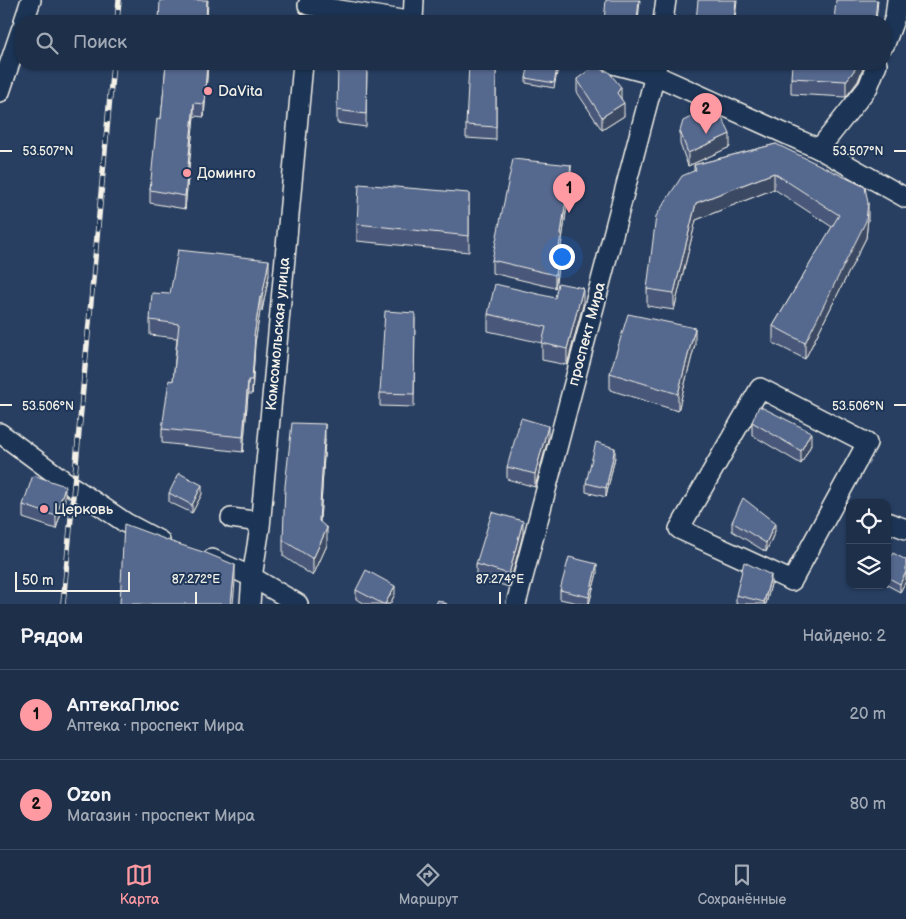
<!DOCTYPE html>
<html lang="ru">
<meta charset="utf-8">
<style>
:root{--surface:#1e2f4a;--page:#2b3b54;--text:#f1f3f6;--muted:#a1a9b5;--line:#3c4a62;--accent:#ff9aa2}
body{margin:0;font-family:"Balsamiq Sans",sans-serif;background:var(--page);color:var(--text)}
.controls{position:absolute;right:15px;bottom:15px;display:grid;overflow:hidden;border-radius:10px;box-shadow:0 1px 4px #0004}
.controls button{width:45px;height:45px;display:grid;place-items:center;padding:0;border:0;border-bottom:1px solid var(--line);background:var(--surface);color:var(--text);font:25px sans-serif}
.scale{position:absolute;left:15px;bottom:12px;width:115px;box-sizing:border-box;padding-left:5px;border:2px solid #f4f1e8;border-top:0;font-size:14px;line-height:18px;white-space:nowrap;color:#f4f1e8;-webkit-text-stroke:4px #1d3557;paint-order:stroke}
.you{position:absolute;left:561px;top:256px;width:18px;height:18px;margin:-12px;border:4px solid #fff;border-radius:50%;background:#1a73e8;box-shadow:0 0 0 8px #1a73e833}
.badge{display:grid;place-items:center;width:32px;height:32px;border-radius:50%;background:var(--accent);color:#111;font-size:16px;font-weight:700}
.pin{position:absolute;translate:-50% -41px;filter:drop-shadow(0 1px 2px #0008)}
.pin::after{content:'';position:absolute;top:26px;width:18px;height:15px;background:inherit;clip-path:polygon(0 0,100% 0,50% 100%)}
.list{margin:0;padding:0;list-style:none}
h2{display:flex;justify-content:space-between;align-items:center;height:65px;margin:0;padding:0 20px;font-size:21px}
h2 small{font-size:16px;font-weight:400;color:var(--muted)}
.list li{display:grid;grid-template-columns:32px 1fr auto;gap:15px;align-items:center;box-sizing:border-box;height:90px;padding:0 20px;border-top:1px solid var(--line)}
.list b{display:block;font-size:19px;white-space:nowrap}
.list p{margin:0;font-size:16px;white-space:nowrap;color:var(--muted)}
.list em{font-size:16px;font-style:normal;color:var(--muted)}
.icon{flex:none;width:28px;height:28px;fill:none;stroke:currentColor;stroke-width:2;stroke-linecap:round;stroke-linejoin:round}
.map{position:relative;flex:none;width:906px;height:604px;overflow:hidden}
.search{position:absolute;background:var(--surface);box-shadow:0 1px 4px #0004;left:15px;right:15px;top:15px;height:55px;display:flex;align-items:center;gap:12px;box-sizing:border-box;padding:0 18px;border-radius:20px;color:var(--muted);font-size:19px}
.sheet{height:245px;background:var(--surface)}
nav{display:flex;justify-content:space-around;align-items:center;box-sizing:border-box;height:70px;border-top:1px solid var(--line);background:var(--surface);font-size:14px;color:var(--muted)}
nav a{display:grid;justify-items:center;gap:2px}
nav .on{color:var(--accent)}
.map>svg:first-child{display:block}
</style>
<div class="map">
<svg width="906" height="604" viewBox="0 0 906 604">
<rect width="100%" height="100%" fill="#283f62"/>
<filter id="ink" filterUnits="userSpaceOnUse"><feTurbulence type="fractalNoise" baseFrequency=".02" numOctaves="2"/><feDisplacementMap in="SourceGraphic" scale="10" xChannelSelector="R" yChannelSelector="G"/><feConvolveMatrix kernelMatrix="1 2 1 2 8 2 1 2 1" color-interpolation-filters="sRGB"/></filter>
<g filter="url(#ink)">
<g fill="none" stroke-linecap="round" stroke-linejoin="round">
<defs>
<g id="minor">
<polyline points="308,5 408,21"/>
<polyline points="24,21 31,0"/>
<polyline points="413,21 414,0"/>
<polyline points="663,21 666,0"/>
<polyline points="885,44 895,17 897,0"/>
<polyline points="613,64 655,75 819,149 906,198"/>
<polyline points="0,92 21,30"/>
<polyline points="819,149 868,87 877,64"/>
<polygon points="760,388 867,443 792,581 679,529"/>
<polyline points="0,433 74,488 126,523 160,541"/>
<polyline points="231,518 260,522"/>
<polyline points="887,522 906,529"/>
<polyline points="212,559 252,577 298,604"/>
<polyline points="250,604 252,577 260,527 303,64"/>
<polyline points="516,604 655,75 657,64"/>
</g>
</defs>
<use href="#minor" stroke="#f4f1e8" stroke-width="22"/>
<use href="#minor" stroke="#1d3557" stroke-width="19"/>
<defs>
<g id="rail">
<polyline points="117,21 119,0"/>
<polyline points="63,604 113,64"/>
</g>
</defs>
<use href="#rail" stroke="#f4f1e8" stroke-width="5.5"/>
<use href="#rail" stroke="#1d3557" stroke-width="4" stroke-dasharray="11" stroke-linecap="butt"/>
</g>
<g fill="#48597a" stroke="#f4f1e8">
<polygon points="166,64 208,64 204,117 194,116 185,209 150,203 150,190 161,119"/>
<polygon points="367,64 366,127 337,123 337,110"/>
<polygon points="496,64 496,140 466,138 466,125"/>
<polygon points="864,66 858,81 846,97 791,94 791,78"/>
<polygon points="558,68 554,88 526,83 526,78"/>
<polygon points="577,79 621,98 624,116 602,130 577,92"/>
<polygon points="680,131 730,147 688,166 680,144"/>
<polygon points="776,144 868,219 866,238 805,359 773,343 773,326 832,227 774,189 696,220 674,310 647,306 647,289 694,171 694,165"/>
<polygon points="571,178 555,288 492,273 492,260"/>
<polygon points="469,193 469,252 357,241 357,224"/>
<polygon points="269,275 262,311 260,311 255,343 252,394 248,394 243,452 162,443 162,429 173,381 177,338 150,335 150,320 170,294"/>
<polygon points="583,305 567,365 542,360 542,343 488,331 488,314"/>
<polygon points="415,313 414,407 380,406 380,393"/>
<polygon points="695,344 678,411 610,390 610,373"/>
<polygon points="752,422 811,445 801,464 752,435"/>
<polygon points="548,439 535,487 507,479 507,467"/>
<polygon points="325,440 320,522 327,545 313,576 283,556 283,540"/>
<polygon points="615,457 606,497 586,492 586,483"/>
<polygon points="169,493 202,494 192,513 169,502"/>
<polygon points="65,499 56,529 23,518 23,505"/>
<polygon points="732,522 775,531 766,552 732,531"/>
<polygon points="523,534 509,587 476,577 476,564"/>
<polygon points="906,560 906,581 900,592 887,585 887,564"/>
<polygon points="597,573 589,604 582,604 560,599 560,590"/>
<polygon points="771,584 766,604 736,604 736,595"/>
<polygon points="356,590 395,594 390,604 366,604 356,599"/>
</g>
<g fill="#3b4863" stroke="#f4f1e8">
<polygon points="207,0 208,0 207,21 206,21"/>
<polygon points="639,0 640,0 638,21 637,21"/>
<polygon points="736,0 737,0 735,21 734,21"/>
<polygon points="877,0 878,0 876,21 875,21"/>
<polygon points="207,64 208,64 204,117 204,104"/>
<polygon points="859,64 864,64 864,66 858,81 846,97 846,81"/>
<polygon points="621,87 621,100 617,93"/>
<polygon points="194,103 194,116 185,209 185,196"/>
<polygon points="624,103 624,116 602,130 602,117"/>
<polygon points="730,134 730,147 688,166 688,153"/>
<polygon points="571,165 571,178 555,288 555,275"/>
<polygon points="774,173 774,189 696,220 674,310 674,293 696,203"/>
<polygon points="868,203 868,219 866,238 805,359 805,343"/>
<polygon points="269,260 269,275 262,311 262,297"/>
<polygon points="583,288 583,305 567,365 567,349"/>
<polygon points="260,297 260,311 255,343 252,394 254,336"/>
<polygon points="695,328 695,344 678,411 678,394"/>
<polygon points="248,380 248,394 243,452 243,437"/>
<polygon points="325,424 325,440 319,537 319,521"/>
<polygon points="548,426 548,439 535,487 535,474"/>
<polygon points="811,432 811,445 801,464 801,451"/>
<polygon points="615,448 615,457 606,497 606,488"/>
<polygon points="202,485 202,494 192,513 192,505"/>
<polygon points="65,486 65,499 56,529 56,516"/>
<polygon points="523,521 523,534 509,587 509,574"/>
<polygon points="775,523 775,531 766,552 766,543"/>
<polygon points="327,528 327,545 313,576 313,559"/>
<polygon points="597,564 597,573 589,604 589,597"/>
<polygon points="235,565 235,582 233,604 231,604"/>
<polygon points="906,572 906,581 900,592 900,584"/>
<polygon points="771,575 771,584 766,604 764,604"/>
<polygon points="395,586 395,594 390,604 385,604"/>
</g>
<g fill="#54678e" stroke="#f4f1e8">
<polygon points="160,0 207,0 206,21 159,21"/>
<polygon points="606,0 639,0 637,21 604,21"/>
<polygon points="698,0 736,0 734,21 696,21"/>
<polygon points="836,0 877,0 875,21 834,21"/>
<polygon points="166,64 207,64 204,104 194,103 185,196 150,190 157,118 161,119"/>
<polygon points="338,64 367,64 366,114 337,110"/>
<polygon points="469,64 496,64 496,127 466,125"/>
<polygon points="529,64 558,64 554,83 526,78"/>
<polygon points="792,64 859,64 846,81 791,78"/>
<polygon points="596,65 604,71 608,71 621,87 617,93 624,103 602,117 577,79"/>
<polygon points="707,109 712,113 719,111 730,134 688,153 680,131 683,121"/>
<polygon points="776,144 865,187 868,203 866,221 805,343 773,326 839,215 774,173 696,203 674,293 647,289 656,216 682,176 696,170 694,165"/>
<polygon points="513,159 571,165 555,275 492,260"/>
<polygon points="359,184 469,193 469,236 357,224"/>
<polygon points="178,250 269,260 262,297 260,297 254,336 255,336 252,380 248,380 243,437 162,429 169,380 173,381 179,324 150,320 152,293 170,294"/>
<polygon points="558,283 583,288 567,349 542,343 546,327 488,314 495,284 555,298"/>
<polygon points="385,311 415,313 414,394 380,393"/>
<polygon points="628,314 695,328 678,394 610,373"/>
<polygon points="759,406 811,432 801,451 752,422"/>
<polygon points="521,418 548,426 535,474 507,467"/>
<polygon points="292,423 325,424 319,521 327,528 313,559 283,540 285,486"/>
<polygon points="596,442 615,448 606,488 586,483"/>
<polygon points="179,473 202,485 192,505 169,493"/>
<polygon points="33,475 65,486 56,516 23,505"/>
<polygon points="743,498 775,523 766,543 732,522"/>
<polygon points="492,512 523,521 509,574 476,564"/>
<polygon points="124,524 162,538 172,542 206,553 235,565 231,604 120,604"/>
<polygon points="893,553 906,560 906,572 900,584 887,577 887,564"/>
<polygon points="569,557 597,564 589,597 560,590"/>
<polygon points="744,562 771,575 764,602 736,595"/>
<polygon points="366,570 395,586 385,604 383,604 356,590"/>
<polygon points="438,600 447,604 436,604"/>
</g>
</g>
<path fill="none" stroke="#f4f1e8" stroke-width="2" d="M0,151h12M894,151h12M0,405h12M894,405h12M196,592v12M500,592v12"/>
<g fill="#ff9aa2" stroke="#1d3557" stroke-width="2">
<circle cx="208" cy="91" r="5"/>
<circle cx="187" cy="173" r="5"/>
<circle cx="44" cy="509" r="5"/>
</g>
<g text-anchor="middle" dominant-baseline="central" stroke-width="4" stroke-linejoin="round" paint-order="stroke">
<g font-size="15" fill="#f4f1e8" stroke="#1d3557" text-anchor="start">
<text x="218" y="91">DaVita</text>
<text x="197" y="173">Доминго</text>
<text x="54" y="509">Церковь</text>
</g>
<g font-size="15" fill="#f4f1e8" stroke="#1d3557">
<text transform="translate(278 334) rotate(-85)">Комсомольская улица</text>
<text transform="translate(587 334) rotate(-75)">проспект Мира</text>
</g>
</g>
<g font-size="12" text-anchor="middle" fill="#f4f1e8" stroke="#1d3557" stroke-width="4" stroke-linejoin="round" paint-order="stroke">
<text x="48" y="155">53.507°N</text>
<text x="858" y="155">53.507°N</text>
<text x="48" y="410">53.506°N</text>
<text x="858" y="410">53.506°N</text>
<text x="196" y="583">87.272°E</text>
<text x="500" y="583">87.274°E</text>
</g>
</svg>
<div class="controls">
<button><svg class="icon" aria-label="locate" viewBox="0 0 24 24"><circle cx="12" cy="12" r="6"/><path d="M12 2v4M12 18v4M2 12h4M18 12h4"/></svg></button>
<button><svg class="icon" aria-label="layers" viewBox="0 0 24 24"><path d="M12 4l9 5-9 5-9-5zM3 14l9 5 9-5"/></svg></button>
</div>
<div class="scale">50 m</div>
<div class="you"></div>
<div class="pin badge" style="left:569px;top:213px">1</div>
<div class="pin badge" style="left:706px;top:134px">2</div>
<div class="search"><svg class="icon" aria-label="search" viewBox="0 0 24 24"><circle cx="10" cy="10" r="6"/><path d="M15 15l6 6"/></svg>Поиск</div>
</div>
<section class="sheet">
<h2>Рядом<small>Найдено: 2</small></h2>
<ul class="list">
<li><span class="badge">1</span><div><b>АптекаПлюс</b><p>Аптека · проспект Мира</p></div><em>20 m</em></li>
<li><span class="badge">2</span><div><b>Ozon</b><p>Магазин · проспект Мира</p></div><em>80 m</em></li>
</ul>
</section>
<nav>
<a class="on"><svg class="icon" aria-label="map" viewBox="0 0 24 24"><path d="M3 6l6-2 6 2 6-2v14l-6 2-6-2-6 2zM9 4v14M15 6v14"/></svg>Карта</a>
<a><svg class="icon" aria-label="directions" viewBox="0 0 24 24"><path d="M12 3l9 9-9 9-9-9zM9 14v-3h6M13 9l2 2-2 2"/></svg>Маршрут</a>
<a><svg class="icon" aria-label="saved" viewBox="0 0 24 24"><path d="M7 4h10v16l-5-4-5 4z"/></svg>Сохранённые</a>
</nav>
